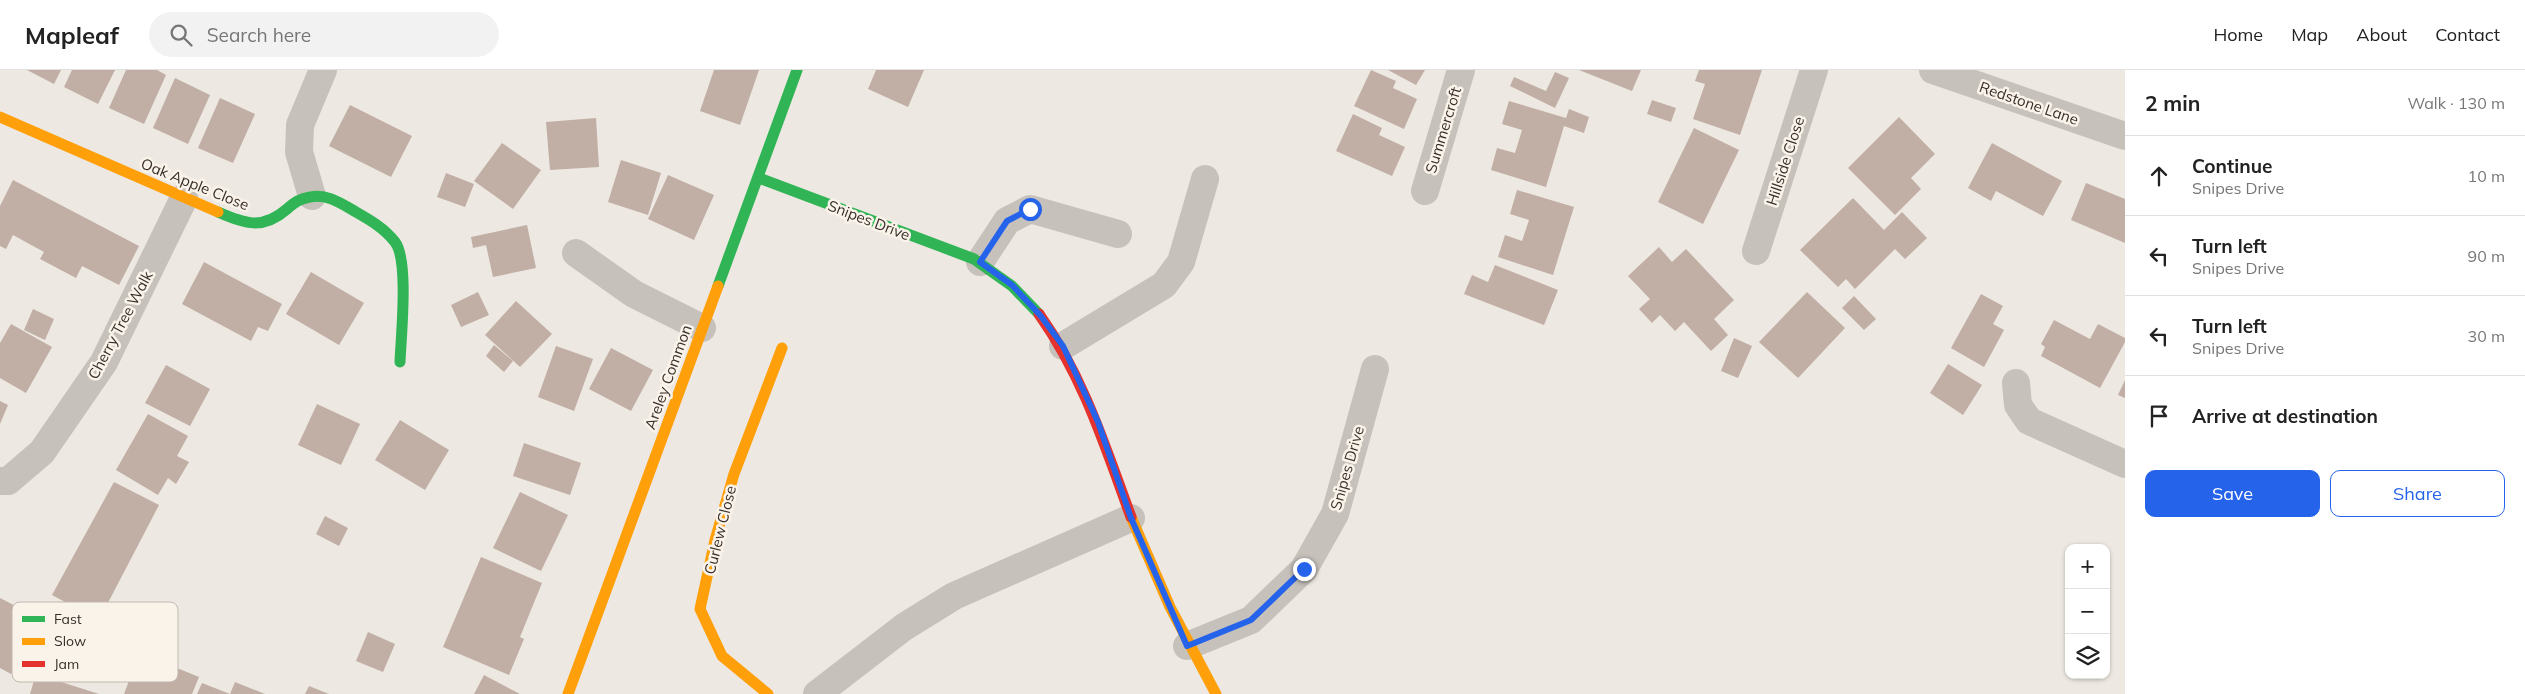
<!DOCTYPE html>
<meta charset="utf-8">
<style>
:root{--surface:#fff;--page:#f2f2f2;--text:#222;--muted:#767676;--line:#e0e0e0;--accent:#2563eb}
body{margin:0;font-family:Mulish,sans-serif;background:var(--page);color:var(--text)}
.controls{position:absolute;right:15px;bottom:15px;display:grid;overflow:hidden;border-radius:10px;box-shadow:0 1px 4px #0004}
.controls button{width:45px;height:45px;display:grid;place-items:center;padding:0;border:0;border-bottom:1px solid var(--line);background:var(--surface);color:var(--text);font:25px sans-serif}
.stop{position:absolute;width:15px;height:15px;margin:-11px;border:4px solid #2563eb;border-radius:50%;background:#fff}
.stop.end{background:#2563eb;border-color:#fff;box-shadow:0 1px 5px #0008}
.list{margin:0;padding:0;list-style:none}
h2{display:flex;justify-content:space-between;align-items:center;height:65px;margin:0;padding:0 20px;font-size:21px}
h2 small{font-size:16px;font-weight:400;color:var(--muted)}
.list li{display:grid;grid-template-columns:32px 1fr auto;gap:15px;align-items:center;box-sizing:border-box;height:80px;padding:0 20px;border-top:1px solid var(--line)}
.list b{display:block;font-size:19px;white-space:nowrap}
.list p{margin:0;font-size:16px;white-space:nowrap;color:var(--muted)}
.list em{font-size:16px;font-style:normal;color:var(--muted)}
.actions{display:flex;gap:10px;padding:15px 20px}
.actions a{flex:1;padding:11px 0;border:1px solid var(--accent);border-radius:10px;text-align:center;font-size:18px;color:var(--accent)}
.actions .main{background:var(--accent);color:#fff}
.icon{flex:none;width:28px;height:28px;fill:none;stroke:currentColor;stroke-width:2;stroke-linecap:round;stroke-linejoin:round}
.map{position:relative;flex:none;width:2125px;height:624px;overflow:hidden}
header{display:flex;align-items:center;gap:30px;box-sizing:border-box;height:70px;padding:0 25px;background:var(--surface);border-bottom:1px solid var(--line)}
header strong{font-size:24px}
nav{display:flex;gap:28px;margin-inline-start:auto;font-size:18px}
.search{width:350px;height:45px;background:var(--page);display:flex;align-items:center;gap:12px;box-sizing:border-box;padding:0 18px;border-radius:28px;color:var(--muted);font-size:19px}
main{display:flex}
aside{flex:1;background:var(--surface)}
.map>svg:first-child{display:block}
</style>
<header>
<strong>Mapleaf</strong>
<div class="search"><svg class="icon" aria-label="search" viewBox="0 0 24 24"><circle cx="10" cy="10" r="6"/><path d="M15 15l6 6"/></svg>Search here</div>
<nav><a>Home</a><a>Map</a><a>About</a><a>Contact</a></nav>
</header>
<main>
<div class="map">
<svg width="2125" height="624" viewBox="0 0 2125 624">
<rect width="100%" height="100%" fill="#ede9e2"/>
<g fill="#c1aea4">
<polygon points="27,0 61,0 54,14"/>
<polygon points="72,0 115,0 98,34 64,17"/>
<polygon points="126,0 157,0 166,5 144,54 109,38"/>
<polygon points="714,0 759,0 740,55 700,41"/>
<polygon points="876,0 924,0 908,37 868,19"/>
<polygon points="1371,0 1396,11 1393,18 1417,29 1404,59 1354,36"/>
<polygon points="1388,0 1425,0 1416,15"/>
<polygon points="1579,0 1641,0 1632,21"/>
<polygon points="1699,0 1762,0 1740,65 1693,49 1705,14 1695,11"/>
<polygon points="1555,2 1569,8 1555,38 1510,16 1514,7 1546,21"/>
<polygon points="175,8 210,25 188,74 153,58"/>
<polygon points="220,28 255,44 233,93 198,78"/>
<polygon points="1652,30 1676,38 1671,52 1647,44"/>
<polygon points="1509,31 1566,48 1569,39 1589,47 1584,63 1564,56 1546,117 1491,100 1497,78 1515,83 1522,60 1502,54"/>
<polygon points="350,35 412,66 391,107 329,76"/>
<polygon points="1353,44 1382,58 1379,65 1405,77 1392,106 1336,81"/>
<polygon points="1899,47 1935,84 1911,108 1921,119 1895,145 1848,98"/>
<polygon points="596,48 599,97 550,100 546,52"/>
<polygon points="1694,58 1739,80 1703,154 1658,132"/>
<polygon points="502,73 541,100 513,139 474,111"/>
<polygon points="1992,73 2062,111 2043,146 1996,121 1991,131 1968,118"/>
<polygon points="621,90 661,103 648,145 608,132"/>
<polygon points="446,103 474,114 465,137 437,127"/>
<polygon points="668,105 714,125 694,170 648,149"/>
<polygon points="13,110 139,176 119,215 82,196 76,208 40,189 44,182 13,165 6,179 0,176 0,136"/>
<polygon points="2086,113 2125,129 2125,173 2071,150"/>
<polygon points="1517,120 1574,137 1553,205 1498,187 1505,165 1522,171 1529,150 1510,144"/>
<polygon points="1853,128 1884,160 1902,142 1927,168 1905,189 1895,179 1855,219 1846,209 1838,217 1800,180"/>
<polygon points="527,155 536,198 493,207 486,175 473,178 471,167"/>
<polygon points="1659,177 1672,192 1686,179 1734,230 1714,249 1728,265 1711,281 1684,252 1675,261 1660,245 1652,253 1639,239 1650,229 1628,206"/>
<polygon points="204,192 282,234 268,261 258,257 251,271 182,234"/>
<polygon points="1495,195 1558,220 1544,255 1464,224 1472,205 1488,212"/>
<polygon points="311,202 364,233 339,275 286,244"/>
<polygon points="478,222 489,245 461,257 451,235"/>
<polygon points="1807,222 1845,258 1798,308 1759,272"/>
<polygon points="1981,224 2003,236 1993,254 2004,260 1984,297 1951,278"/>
<polygon points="1854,226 1876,249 1864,260 1842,238"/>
<polygon points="516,231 552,264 520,297 485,265"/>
<polygon points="33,239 54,249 45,270 24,260"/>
<polygon points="2054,250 2090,269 2098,254 2125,268 2125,272 2100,318 2041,286 2045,277 2041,274"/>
<polygon points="11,254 52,277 26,323 0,308 0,273"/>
<polygon points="1734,268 1752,276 1738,308 1721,301"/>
<polygon points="494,275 513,291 504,302 486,286"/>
<polygon points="556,276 593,289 574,341 538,327"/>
<polygon points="611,278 653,300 631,341 589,319"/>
<polygon points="1948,294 1982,315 1963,345 1930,323"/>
<polygon points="166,295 210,319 190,356 145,333"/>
<polygon points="2125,310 2125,328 2118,325"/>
<polygon points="0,331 8,335 0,354"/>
<polygon points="317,334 360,354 341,395 298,375"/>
<polygon points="148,344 188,366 177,386 189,392 176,414 168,408 158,425 116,400"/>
<polygon points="400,350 449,380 425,420 375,390"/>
<polygon points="524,373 581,393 570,425 513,406"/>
<polygon points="114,412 159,435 99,550 52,525"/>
<polygon points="520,422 568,445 541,501 493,478"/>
<polygon points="325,446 348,458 339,476 316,464"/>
<polygon points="481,487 542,513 520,567 524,569 509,605 443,577"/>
<polygon points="0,528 39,548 11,604 0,598"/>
<polygon points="368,562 395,574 383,602 356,591"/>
<polygon points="145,585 199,607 192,624 124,624 132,603 137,606"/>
<polygon points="36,604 99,624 30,624"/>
<polygon points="484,605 520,624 474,624"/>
<polygon points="235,612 265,624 197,624 202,613 230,624"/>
<polygon points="309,616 329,624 305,624"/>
</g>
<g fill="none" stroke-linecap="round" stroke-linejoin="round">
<g stroke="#c7c1bb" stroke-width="28">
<polyline points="1933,0 2125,66"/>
<polyline points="1425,121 1461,0"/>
<polyline points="312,126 299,82 300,55 323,0"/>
<polyline points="1756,181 1814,0"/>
<polyline points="576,183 634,224 702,258"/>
<polyline points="980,192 1007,151 1030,139 1118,164"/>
<polyline points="1063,276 1164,215 1181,192 1205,109"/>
<polyline points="2016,313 2018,335 2029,351 2125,394"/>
<polyline points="0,411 8,411 42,382 104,292 184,128"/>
<polyline points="1187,576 1251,550 1304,499 1335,444 1375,299"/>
<polyline points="817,624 904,557 954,526 1131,448"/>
</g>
<g stroke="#30b455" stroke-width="11">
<polyline points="759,108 974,189 1012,216 1039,244"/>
<path d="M218,142c27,12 45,18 69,-3 8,-7 12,-10 23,-12 17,-4 32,7 46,15 14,8 28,16 39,30 14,18 6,94 5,120"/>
<polyline points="718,216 797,0"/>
</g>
<g stroke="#ff9f0a" stroke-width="11">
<polyline points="0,47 218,142"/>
<polyline points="1131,447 1170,537 1216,624"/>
<polyline points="568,624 718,216"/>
<polyline points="768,624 722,586 700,539 715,470 734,404 782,278"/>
</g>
<path stroke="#e5322d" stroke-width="11" d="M1039,244c44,62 66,132 92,203"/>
</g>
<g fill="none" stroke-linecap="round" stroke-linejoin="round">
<polyline stroke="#2563eb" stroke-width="6" points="1030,139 1007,151 980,192 1012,215 1040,245 1063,276 1098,352 1131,448 1187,576 1251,550 1304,499"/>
</g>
<g text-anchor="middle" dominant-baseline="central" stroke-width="5" stroke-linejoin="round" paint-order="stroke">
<g font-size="15" fill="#382e29" stroke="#faf3ea">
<text transform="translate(2029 33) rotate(19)">Redstone Lane</text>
<text transform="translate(1443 60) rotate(-73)">Summercroft</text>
<text transform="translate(1785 91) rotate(-72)">Hillside Close</text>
<text transform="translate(195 114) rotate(22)">Oak Apple Close</text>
<text transform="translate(869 150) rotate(21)">Snipes Drive</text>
<text transform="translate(120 255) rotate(-62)">Cherry Tree Walk</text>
<text transform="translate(668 307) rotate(-70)">Areley Common</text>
<text transform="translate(1347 398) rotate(-74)">Snipes Drive</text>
<text transform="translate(720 460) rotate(-76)">Curlew Close</text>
</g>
</g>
<rect x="12" y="532" width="166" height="80" rx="8" fill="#faf3ea" stroke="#c0b8b0" stroke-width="1"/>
<rect x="22" y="546" width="23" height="6" fill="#30b455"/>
<rect x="22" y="568" width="23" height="7" fill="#ff9f0a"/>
<rect x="22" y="591" width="23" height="6" fill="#e5322d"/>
<g font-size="14" fill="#382e29">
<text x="54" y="554">Fast</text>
<text x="54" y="576">Slow</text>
<text x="54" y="599">Jam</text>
</g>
</svg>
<div class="controls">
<button>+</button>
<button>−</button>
<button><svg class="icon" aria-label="layers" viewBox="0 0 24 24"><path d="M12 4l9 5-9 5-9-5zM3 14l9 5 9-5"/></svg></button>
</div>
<div class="stop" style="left:1030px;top:139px"></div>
<div class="stop end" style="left:1304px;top:499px"></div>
</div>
<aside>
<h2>2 min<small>Walk · 130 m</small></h2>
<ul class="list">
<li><svg class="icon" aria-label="ahead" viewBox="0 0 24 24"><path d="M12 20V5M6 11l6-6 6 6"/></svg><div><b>Continue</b><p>Snipes Drive</p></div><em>10 m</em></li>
<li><svg class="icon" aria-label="left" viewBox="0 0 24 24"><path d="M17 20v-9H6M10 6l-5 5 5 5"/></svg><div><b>Turn left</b><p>Snipes Drive</p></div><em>90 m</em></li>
<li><svg class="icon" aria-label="left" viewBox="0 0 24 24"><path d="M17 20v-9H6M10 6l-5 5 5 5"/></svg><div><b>Turn left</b><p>Snipes Drive</p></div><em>30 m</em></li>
<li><svg class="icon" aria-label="arrive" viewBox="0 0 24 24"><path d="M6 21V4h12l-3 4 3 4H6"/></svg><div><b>Arrive at destination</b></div></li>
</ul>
<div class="actions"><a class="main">Save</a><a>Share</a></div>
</aside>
</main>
